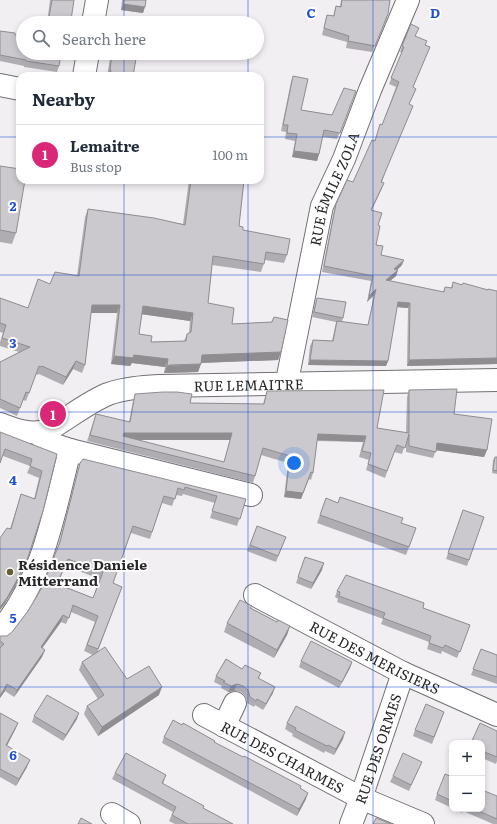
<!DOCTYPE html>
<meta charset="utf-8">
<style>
:root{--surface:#fff;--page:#f6f6f7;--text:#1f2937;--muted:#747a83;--line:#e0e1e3;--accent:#db2777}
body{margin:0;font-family:Literata,serif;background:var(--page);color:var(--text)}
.controls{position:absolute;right:12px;bottom:12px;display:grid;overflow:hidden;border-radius:8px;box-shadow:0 2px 6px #0003}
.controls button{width:36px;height:36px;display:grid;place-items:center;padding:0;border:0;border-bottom:1px solid var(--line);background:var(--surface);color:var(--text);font:20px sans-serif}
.you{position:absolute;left:294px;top:463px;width:14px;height:14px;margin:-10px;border:3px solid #fff;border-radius:50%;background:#1a73e8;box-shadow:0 0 0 6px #1a73e833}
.badge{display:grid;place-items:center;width:26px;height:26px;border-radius:50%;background:var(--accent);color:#fff;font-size:13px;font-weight:700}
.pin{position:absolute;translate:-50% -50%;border:2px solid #fff;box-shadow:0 1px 4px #0006}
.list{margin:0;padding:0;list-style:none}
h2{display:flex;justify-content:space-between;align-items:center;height:52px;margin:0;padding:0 16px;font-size:17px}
h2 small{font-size:13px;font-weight:400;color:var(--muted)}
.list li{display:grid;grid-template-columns:26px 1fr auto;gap:12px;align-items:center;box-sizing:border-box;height:60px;padding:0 16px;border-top:1px solid var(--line)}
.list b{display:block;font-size:15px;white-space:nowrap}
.list p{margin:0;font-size:13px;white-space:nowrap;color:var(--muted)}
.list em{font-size:13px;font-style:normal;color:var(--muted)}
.icon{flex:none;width:22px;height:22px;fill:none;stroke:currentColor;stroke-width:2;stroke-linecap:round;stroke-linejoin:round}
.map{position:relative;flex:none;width:497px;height:824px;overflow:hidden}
.search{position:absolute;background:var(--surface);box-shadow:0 2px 6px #0003;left:16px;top:16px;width:248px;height:44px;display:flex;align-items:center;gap:10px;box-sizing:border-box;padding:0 14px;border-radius:22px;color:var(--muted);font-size:15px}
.panel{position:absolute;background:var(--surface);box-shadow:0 2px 6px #0003;left:16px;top:72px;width:248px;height:112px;border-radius:12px}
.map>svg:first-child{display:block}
</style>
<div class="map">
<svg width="497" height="824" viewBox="0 0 497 824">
<rect width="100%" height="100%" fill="#f2eff3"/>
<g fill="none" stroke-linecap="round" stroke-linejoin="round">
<defs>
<g id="minor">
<polyline points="93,23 97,0"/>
<polyline points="84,76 88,53"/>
<polyline points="0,85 20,89"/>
<path id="s1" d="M285,384l3,-8 34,-170 22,-47 26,-69 38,-90"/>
<path id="s2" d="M0,424c15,6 30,11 46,7 20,-11 42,-29 62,-37 17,-6 35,-7 52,-8l337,-6"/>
<polyline points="70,450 251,495"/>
<path id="s3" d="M255,595l148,78 94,42"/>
<path d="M0,631c43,-50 54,-119 70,-181l-24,-8 -8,-9"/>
<path id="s4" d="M204,715l157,83 62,26"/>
<polyline points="224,726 235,703"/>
<polyline points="112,814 129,824"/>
<path id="s5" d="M351,824l10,-26 42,-125"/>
</g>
</defs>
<use href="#minor" stroke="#727074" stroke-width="24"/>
<use href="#minor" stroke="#fff" stroke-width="22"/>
</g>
<g fill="#afadb1" fill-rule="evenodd">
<polygon points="50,0 74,0 70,23 47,23"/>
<polygon points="122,0 146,0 143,13 121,10"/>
<polygon points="341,0 390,0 386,20 372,52 346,48 347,42 322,35 325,22 327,15 333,16 336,6 340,6"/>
<polygon points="0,31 15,35 59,66 57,72 24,67 24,66 0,61"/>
<polygon points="415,36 425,45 430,47 413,87 414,94 409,104 382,182 382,188 371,210 378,225 376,245 381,255 402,265 397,270 398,270 396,276 390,281 443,292 445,287 451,288 453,282 462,285 497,291 497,364 407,366 408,308 397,307 388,361 386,366 308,365 310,346 313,340 332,341 335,327 336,322 312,317 315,304 317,298 343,318 342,322 368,325 374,295 367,302 371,281 322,272 334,210 336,204 353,182 374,141 382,125 396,87 389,84 402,53 400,52 402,46"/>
<polygon points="111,53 137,53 133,76 107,76"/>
<polygon points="293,76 301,110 332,115 356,91 337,139 322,137 319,154 317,161 292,157 295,141 285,139 286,132 281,131 291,82"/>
<polygon points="0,166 16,233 12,244 0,242"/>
<path d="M189,180h55l-5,46 4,4 44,25 -3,8 -19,-3 -4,12 -49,-7 -4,38 24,21 39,-2 3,-5 7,35 -3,8 -77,3 -3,9 -31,1h-3l1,-6 -33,-4 -2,3 -19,-2 6,-51h-26l-6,52 -3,8 -9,-4 -10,16 -24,-11 -1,1 -2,-1 -10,27 -3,-1 -6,16 -17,-8v-46l19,-10 -19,-6v-4l3,-9 -3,-1v-34l28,10 22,-24 27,-8 8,-59 3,-8 95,15zM142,314l48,7 -1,12 -2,1 -3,7 -33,1 -12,-8z"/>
<path d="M409,390l45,24 33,36 -3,7 -48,-7 -3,8 -27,-6v-10l-4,12 -8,-2 -9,26 -19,-8 3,-10 -10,-3 4,-15 -46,-1 -4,32 -2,7 -2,-1 -8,20 -17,-2 4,-34 -27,-8 -8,28 -166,-42 9,-27 33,8 4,-21 2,-7 55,9 73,1 4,-13 110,37 29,5 1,-36zM137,440h93l-6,22z"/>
<polygon points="0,432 57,454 25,563 16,585 4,605 10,529 21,494 34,499 39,478 27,473 30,466 3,456"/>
<polygon points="495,457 497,457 497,474 492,473 493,460"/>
<path d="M80,463l166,36 -9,27 -27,-8 5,-15 -32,-9 -1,2 -6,-1 -4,11 -10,-3 -12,36 -19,-6 -18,50 9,4 -24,64 29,28 32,16 -61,41 -14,-22 3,-8 11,-7 -19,-29 3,-8 11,-7 -9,-4 11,-29 -24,-10 -5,12 -5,-2 -19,26 3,2 -3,7 -28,40 -9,-6 -5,7v-62h7l5,-4 16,-21 13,-22 17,-42 20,-77zM65,566l35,13 -7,19 -35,-14z"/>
<polygon points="340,497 401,523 416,528 406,555 317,523 326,498 338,503"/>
<polygon points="463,510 484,517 467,566 446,559"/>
<polygon points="257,526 286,537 276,562 247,551"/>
<polygon points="305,557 322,570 311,589 296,583"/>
<polygon points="337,591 423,608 470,625 457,658 442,651 441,654 427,649 429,642 381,624 383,619 337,602 338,599 335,597"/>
<polygon points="252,606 251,608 277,622 290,626 287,635 274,658 224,632 227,623"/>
<polygon points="481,649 497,655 497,684 471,675"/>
<polygon points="301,661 352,662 350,668 339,688 299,667"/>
<polygon points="242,669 261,673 259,678 273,693 263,710 255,705 254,707 247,703 245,696 241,692 234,691 228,692 221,688 222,686 214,682 216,676"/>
<polygon points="444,712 432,744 413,736 415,730"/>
<polygon points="0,713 18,723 15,730 7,746 27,767 16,786 0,777"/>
<polygon points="34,716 77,719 63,741 32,722"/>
<polygon points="287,723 343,739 334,755 325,751 324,753 292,736 293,734 285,729"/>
<polygon points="182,725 300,788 306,799 297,816 162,743 164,737"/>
<polygon points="497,731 497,761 496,764 482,758 482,743"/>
<polygon points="419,768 409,791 390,782 393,776"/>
<polygon points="115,773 166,775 163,784 203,808 233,824 175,824 169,821 173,812 112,779"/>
<polygon points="452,777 452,808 435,800 437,794"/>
<polygon points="497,796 497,824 493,824 463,811 462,813 453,809 482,809"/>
</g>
<g fill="#8f8d90">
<polygon points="123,4 145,7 143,13 121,10"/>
<polygon points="110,70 111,70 109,76 107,76"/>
<polygon points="294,151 319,154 317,161 292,157"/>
<polygon points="384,183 382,188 369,216 371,210"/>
<polygon points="404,260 402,265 392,275 394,269"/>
<polygon points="398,270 396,276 384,286 386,280"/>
<polygon points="376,289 374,295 367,302 369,296"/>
<polygon points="398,302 410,303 408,308 396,307"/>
<polygon points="92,305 120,305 117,313 89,313"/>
<polygon points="143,306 193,313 190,321 140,314"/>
<polygon points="281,352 278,360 199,363 202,355"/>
<polygon points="134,355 168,359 165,367 132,363 130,366 111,364 114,356"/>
<polygon points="497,358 497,364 407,366 409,360"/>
<polygon points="310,360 388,361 386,366 308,365"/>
<polygon points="76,361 73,369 63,385 66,377"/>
<polygon points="201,364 198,372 164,373 167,366"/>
<polygon points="124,433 232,433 230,440 121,440"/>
<polygon points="318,434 366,436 363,442 316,440"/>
<polygon points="437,443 487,450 484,457 434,450"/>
<polygon points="311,472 301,499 284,497 286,491"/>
<polygon points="28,557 16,585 4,605 0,610 0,607"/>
<polygon points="324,563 322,570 311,589 313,583"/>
<polygon points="63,615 61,622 38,654 41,647"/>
<polygon points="290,626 287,635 274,658 277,650"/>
<polygon points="45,650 42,657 14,697 17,690"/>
<polygon points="352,662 350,668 339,688"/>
<polygon points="7,684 5,691 0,698 0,696"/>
<polygon points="237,684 234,691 228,692 231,686"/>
<polygon points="162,687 159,695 98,736 102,727"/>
<polygon points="275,687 273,693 263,710 266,704"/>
<polygon points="79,713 77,719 63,741 66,735"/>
<polygon points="18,723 15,730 3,752 6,745"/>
<polygon points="345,732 343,739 334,755 336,749"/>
<polygon points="30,760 27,767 16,786 19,779"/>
<polygon points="308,793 306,799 297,816 299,809"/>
</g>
<g fill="#ccc9ce" stroke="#8f8d90" fill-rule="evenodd">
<polygon points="52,0 74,0 71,20 66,19 66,23 48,23"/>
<polygon points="124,0 146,0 145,7 123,4"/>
<polygon points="342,0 390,0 388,14 375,46 348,41 349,36 324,28 327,15 334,16 336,6 341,7"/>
<polygon points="411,24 419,28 415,36 427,41 425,45 430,47 413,87 416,89 409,104 413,106 381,182 384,183 371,210 382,213 378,225 380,226 376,245 383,246 381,255 404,260 394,269 398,270 386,280 444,292 445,287 452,288 453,282 462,285 463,283 488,290 488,289 497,291 497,358 409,360 410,303 398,302 388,361 310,360 313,340 333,341 337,321 368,325 376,289 369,296 373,276 324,266 336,204 347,180 353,182 372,140 375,141 380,124 382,125 399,82 391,78 404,47 402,46"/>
<polygon points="0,31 15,33 15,35 23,36 23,53 61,53 59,66 26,61 26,60 0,55"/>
<polygon points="112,53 137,53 133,76 110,76 111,70 110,70"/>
<polygon points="293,76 308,79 301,110 332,115 344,88 356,91 340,133 324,130 319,154 294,151 297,134 287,133 288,125 283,125"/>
<polygon points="0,166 20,169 20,180 25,180 16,233 0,230"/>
<path d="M191,180h53l-5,46 4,1v3l47,9 -3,16 -21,-3 -2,12 -51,-8 -5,47 26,5 -2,16 40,-2 2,-5 14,3 -7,32 -79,3 -1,9 -31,1 -3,1 1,-7 -34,-4 -1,3 -19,-2 6,-51h-28l-7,60 -9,-4 -10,16 -24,-11 -1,1 -2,-1 -10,27 -3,-1 -6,16 -20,-9v-37l30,-15 -28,-9 4,-13 -6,-2v-25l28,10 10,-29 12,5 5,-12 24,4 9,-67 66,9 31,7zM143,306l50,7 -2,19 -4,2 -1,7 -35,1 1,-6 -13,-2z"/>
<polygon points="317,298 346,302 343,318 314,312"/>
<path d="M457,389l-3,25 38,5 -5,31 -50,-7 -1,9 -27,-6v-12l-4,14 -8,-3 -10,26 -19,-7 3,-11 -9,-2 4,-15 -48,-2 -5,39 -2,-1 -8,21 -17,-2 4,-35 -27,-8 -8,28 -165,-41 6,-21 34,8 5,-28 28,-2h14l15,2 -2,9 74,1 3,-13 117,-1 -7,38 32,5v-43zM124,433h108l-8,29 -101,-26z"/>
<polygon points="0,432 57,454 43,511 28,557 18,578 7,598 0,607 0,538 7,528 11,529 21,494 35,499 42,471 30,466 32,459 5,449 0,463"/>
<polygon points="495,457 497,457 497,471 493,470"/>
<path d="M83,459l163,40 -6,20 -28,-8 5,-15 -32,-9 -1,3 -6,-2 -3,11 -11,-3 -12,36 -19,-6 -20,57 9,4 -24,62 -11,-4 11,-29 -25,-11 -4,13 -6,-3 -22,32 4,3 -28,40 -10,-6 -7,12v-48l4,-4 -4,-3v-5h7l5,-4 16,-21 13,-22 19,-47 20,-79zM68,559l35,13 -10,26 -36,-14z"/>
<polygon points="340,497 403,518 401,523 416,528 409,547 320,515 326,498 338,503"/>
<polygon points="463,510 484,517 469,560 448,553"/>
<polygon points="257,526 286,537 278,556 250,545"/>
<polygon points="305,557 324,563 313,583 298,577"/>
<polygon points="346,575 424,603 423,608 470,625 460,652 445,645 443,648 429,643 431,636 383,618 385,613 339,596 340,592 337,591"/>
<polygon points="240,600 252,606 250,608 277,622 278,620 290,626 277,650 227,623"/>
<polygon points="311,641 352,662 342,682 301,661"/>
<polygon points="105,647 127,679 149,666 162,687 102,727 87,706 104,695 82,662"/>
<polygon points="481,649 497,655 497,677 473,669"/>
<polygon points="226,659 242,669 245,665 261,673 258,678 275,687 266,704 257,699 256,701 250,697 248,690 243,686 237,684 231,686 223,682 225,681 216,676"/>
<polygon points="47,695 79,713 66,735 34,716"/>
<polygon points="426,704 444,712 434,737 415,730"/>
<polygon points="296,706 345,732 336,749 328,745 327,746 295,730 296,728 287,723"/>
<polygon points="0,713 18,723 6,745 30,760 19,779 0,769"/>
<polygon points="173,720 182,725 183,723 215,741 214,742 243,757 244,756 301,786 300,788 308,793 299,809 164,737"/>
<polygon points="480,723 497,731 497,757 482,751 482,743 471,743"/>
<polygon points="126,753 166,775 162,783 204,806 203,808 233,824 188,824 172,815 176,807 115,773"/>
<polygon points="403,753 422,762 411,785 393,776"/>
<polygon points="445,774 452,777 452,801 437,794"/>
<polygon points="482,790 497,796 497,819 474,809 482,809"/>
<polygon points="81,818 92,824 78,824"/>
<polygon points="376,818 391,824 373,824"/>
</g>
<path fill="none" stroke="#1d4ed8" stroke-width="1" stroke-opacity="0.55" d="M124,0v23M248,0v23M373,0v824M124,53v23M248,53v23M0,137h20M260,137h237M124,180v644M248,180v644M0,275h497M0,412h497M0,549h497M0,687h497"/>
<circle fill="#65602d" stroke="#fff" stroke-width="1.5" cx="10" cy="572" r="4"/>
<g text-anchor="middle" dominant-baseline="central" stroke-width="4" stroke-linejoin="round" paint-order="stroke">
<g font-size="14" fill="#272628" stroke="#fff">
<text stroke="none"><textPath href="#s1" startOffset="202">RUE ÉMILE ZOLA</textPath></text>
<text stroke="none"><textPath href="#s2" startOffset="261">RUE LEMAITRE</textPath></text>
<text stroke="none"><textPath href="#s3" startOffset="135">RUE DES MERISIERS</textPath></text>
<text stroke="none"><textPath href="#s5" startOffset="80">RUE DES ORMES</textPath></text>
<text stroke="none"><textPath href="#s4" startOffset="89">RUE DES CHARMES</textPath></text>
</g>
<g font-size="14" font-weight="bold" fill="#272628" stroke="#fff" text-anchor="start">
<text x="18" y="564">Résidence Daniele<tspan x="18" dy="16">Mitterrand</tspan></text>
</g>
</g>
<g font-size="13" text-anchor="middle" font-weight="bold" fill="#1d4ed8" stroke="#fff" stroke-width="4" stroke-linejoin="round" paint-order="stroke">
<text x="311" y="18">C</text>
<text x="435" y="18">D</text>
<text x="13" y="211">2</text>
<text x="13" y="348">3</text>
<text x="13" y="485">4</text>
<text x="13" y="623">5</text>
<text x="13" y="760">6</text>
</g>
</svg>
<div class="controls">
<button>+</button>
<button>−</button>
</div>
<div class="you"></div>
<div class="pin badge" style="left:53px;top:414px">1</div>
<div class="search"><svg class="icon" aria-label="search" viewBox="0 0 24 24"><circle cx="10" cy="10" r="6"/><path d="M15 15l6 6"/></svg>Search here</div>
<section class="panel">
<h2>Nearby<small></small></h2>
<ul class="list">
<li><span class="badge">1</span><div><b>Lemaitre</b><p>Bus stop</p></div><em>100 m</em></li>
</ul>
</section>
</div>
